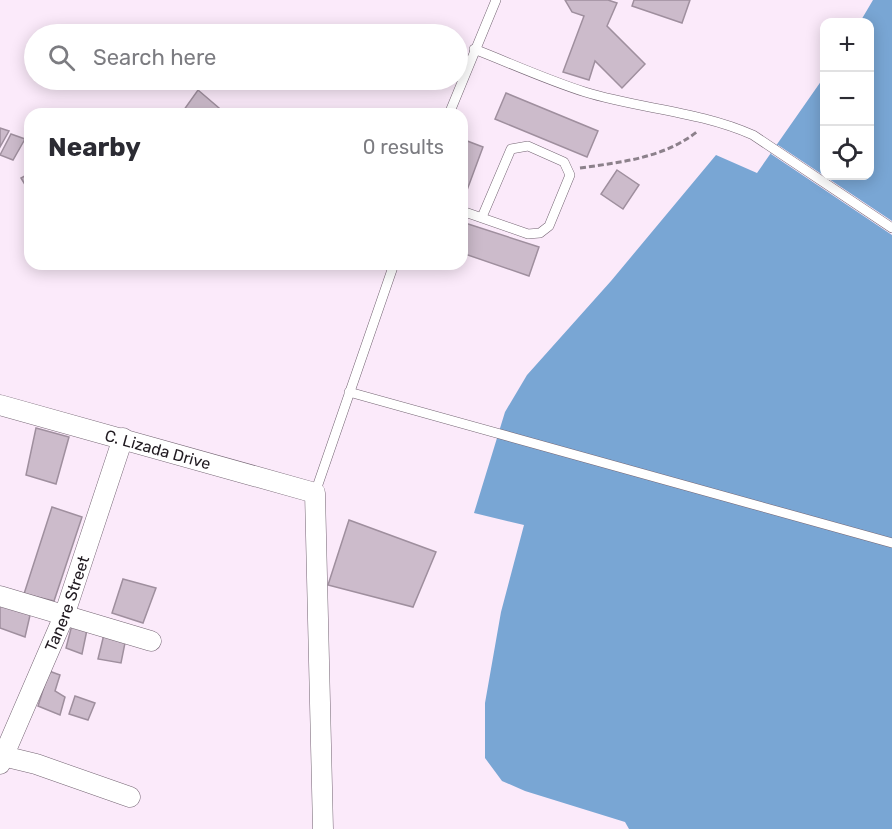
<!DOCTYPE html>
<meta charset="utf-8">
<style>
:root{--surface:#fff;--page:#f2f2f3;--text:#2b2b33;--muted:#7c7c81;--line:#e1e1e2}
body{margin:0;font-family:Rubik,sans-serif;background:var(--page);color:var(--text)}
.controls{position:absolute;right:18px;top:18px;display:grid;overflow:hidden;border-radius:12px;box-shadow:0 3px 15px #0003}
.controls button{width:54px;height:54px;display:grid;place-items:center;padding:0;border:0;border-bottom:2px solid var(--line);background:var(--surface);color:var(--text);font:30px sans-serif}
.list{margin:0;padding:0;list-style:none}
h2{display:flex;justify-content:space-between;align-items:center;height:78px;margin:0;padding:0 24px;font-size:26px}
h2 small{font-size:20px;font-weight:400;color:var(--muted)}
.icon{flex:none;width:33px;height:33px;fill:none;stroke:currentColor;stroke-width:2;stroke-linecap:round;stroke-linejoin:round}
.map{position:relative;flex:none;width:892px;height:829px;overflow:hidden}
.search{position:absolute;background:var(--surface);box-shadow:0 3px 15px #0003;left:24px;top:24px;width:444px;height:66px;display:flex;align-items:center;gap:15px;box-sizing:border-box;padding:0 21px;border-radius:33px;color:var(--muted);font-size:22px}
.panel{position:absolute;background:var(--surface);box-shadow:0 3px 15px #0003;left:24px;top:108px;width:444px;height:162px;border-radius:18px}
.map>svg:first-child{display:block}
</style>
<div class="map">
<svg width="892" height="829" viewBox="0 0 892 829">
<rect width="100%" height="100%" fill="#fbeafa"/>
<polygon fill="#79a6d4" points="873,0 892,0 892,829 629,829 625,822 525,791 502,781 485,758 485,703 501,612 524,525 474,513 505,412 527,375 611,281 716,155 757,173 824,77 824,176 870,176 870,22 860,22"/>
<polygon fill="#fbeafa" points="778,145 892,221 892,235 771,154"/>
<g fill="#ccbbcb" stroke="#9f8f9e" stroke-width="1.5">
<polygon points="565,0 608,0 617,3 607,26 645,64 622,88 595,61 589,80 563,72 584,16 572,12"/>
<polygon points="634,0 690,0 682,23 632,6"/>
<polygon points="198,90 226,114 181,114"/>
<polygon points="506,93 598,131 587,157 495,119"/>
<polygon points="0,128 9,131 0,147"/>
<polygon points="11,134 25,139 13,160 0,155"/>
<polygon points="462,139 483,147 463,201 462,200"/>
<polygon points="617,170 639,185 623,209 601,194"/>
<polygon points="30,173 30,193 21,178"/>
<polygon points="462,222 539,247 529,276 462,253"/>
<polygon points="36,428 69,437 56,484 26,475"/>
<polygon points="52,507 82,517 54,601 24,594"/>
<polygon points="349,520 436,552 413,607 328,585"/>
<polygon points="123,579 156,588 143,623 112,613"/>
<polygon points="0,601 31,611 25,637 0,628"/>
<polygon points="73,621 88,625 82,654 66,648"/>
<polygon points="105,630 126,638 121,663 98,659"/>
<polygon points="49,671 60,675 55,691 65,697 60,715 38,706"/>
<polygon points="75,696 95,703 88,720 69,714"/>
</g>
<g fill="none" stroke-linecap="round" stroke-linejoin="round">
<defs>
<g id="lane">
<path d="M474,49c36,14 73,31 111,43 55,17 114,19 168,43l139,93"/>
<polyline points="449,114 496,0"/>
<polyline points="462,211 528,234 540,233 549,226 570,175 564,162 528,146 511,149 482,217"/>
<polyline points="349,392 892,543"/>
<polyline points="315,493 394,264"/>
</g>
<g id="street">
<path id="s1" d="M0,405l315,88 8,336"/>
<polyline points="0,596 151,641"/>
<polyline points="3,756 36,764 130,797"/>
<path id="s2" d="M0,764l64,-148 59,-178"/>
</g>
</defs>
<use href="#lane" stroke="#746573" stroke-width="10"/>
<use href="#street" stroke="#746573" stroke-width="21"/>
<path stroke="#8c818b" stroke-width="3" stroke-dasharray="6 3" stroke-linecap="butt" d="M580,168c42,-6 84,-10 118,-37"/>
<use href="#lane" stroke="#fff" stroke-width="9"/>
<use href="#street" stroke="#fff" stroke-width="20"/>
</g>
<g text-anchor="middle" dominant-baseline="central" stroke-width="5" stroke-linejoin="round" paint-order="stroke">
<g font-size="16" fill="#201a20" stroke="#fdfdfd">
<text stroke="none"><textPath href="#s1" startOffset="164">C. Lizada Drive</textPath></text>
<text stroke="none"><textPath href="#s2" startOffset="174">Tanere Street</textPath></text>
</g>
</g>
</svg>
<div class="controls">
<button>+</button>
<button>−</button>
<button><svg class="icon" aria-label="locate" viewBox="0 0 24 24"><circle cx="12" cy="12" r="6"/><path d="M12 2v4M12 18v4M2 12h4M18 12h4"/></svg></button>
</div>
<div class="search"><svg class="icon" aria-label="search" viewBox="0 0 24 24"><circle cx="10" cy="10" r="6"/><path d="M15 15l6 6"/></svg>Search here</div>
<section class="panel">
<h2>Nearby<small>0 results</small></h2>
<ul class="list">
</ul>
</section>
</div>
